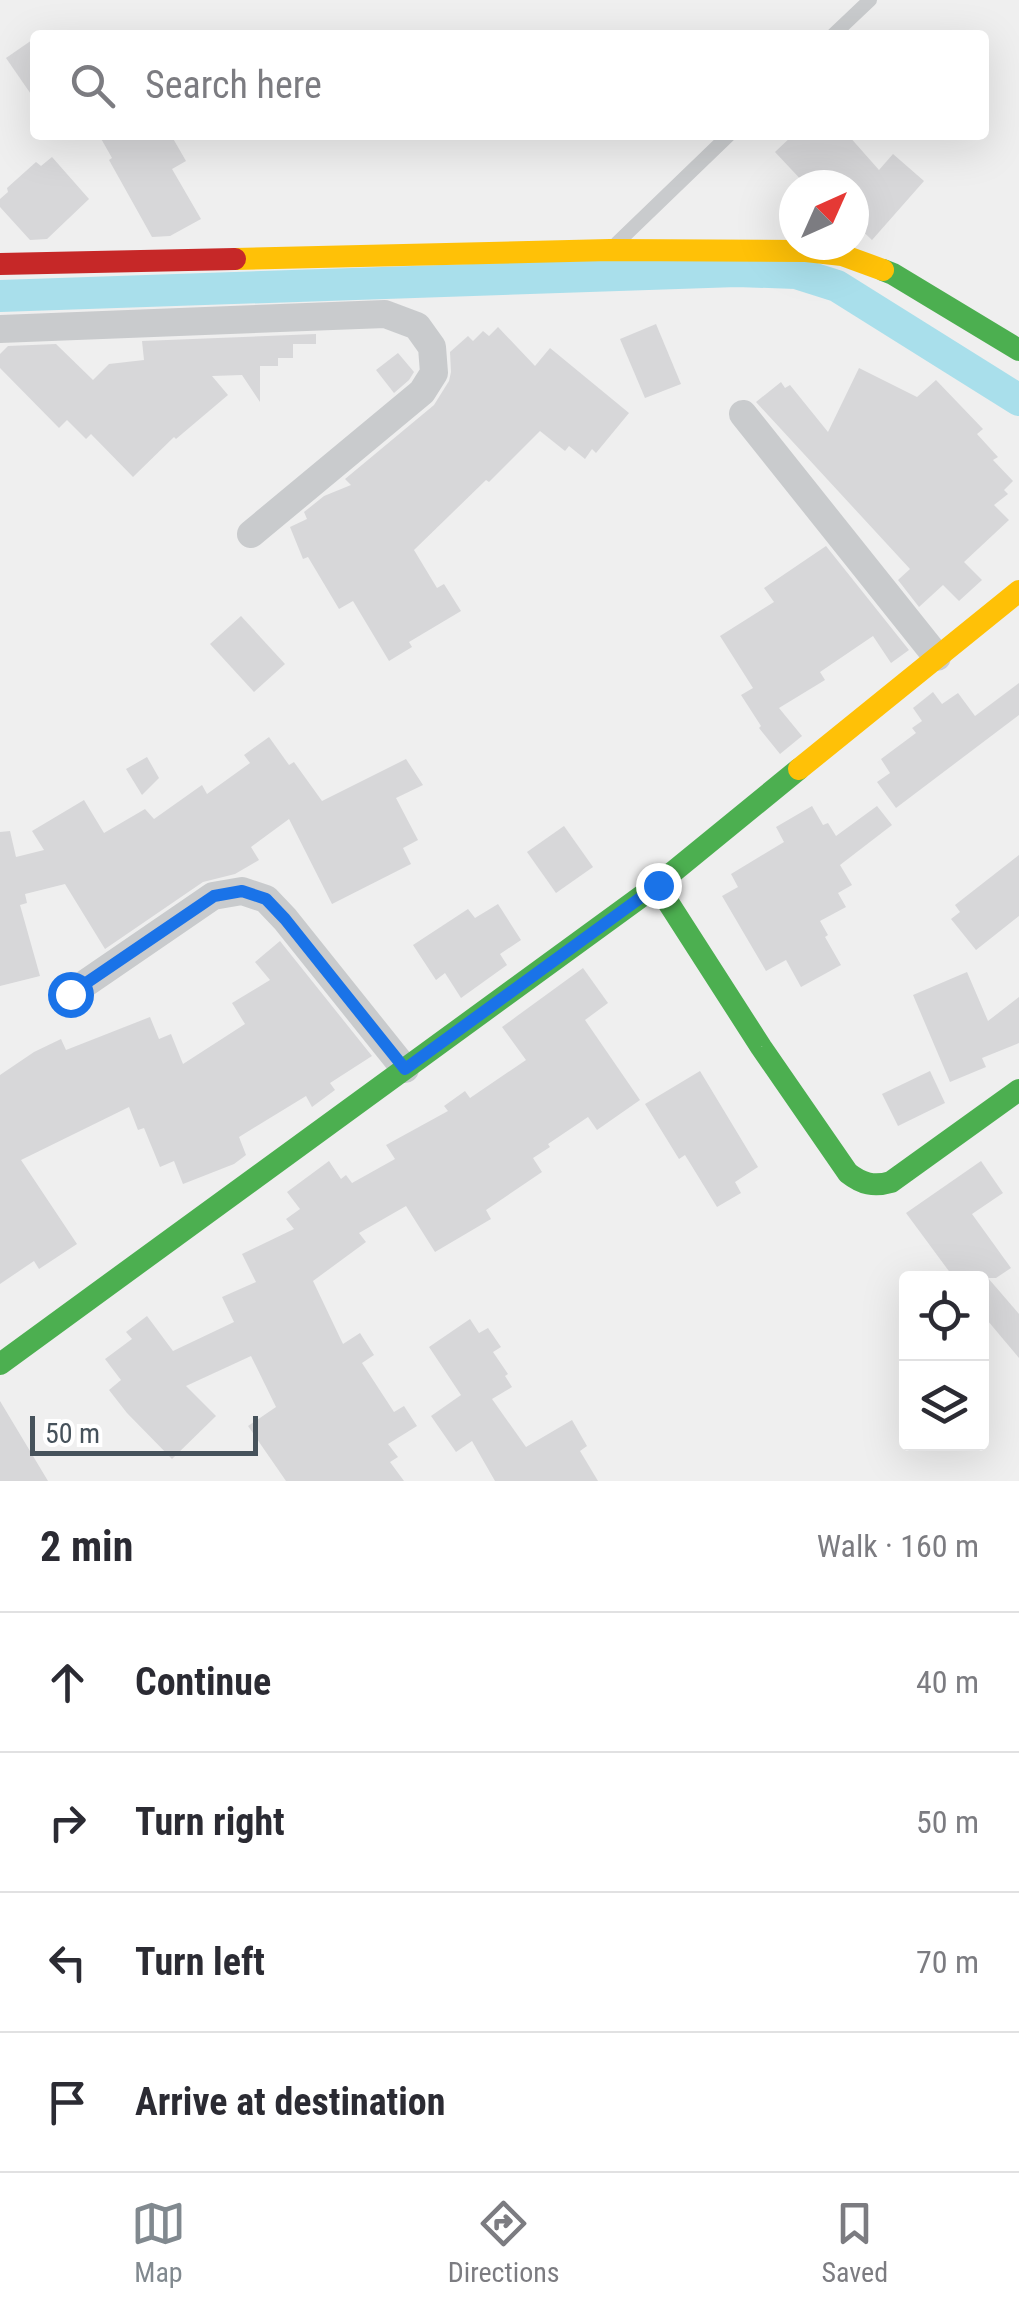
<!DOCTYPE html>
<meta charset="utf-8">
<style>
:root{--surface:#fff;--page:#f7f7f7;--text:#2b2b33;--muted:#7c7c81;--line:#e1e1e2;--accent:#81898f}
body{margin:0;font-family:"Roboto Condensed",sans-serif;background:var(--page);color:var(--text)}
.controls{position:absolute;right:30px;bottom:30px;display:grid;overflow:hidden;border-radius:10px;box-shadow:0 10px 40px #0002}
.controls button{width:90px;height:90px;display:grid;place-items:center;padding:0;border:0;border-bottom:2px solid var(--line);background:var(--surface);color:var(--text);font:50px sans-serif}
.compass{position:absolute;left:779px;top:170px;width:90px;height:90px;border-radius:50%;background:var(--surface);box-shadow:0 10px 40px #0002;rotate:45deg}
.scale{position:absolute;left:30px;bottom:25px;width:228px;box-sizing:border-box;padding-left:10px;border:5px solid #46525b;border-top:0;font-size:28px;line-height:35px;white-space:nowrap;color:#46525b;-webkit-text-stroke:8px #fff;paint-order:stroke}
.stop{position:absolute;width:30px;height:30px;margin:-22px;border:8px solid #1a73e8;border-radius:50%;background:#fff}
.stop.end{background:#1a73e8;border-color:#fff;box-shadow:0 2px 10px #0008}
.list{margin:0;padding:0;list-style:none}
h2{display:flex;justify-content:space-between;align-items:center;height:130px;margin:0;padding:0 40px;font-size:42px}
h2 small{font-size:32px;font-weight:400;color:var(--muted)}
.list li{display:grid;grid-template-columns:65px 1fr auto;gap:30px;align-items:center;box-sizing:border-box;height:140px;padding:0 40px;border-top:2px solid var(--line)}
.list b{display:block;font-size:38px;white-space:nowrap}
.list em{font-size:32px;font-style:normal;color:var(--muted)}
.icon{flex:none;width:55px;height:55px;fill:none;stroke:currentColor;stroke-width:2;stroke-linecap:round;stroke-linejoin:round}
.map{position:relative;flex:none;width:1019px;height:1481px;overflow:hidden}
.search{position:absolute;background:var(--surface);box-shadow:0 10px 40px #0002;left:30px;right:30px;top:30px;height:110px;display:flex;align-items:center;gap:25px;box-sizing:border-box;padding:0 35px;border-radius:10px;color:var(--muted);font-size:38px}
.sheet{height:690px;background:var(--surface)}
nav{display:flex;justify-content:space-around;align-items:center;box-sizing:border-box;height:140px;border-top:2px solid var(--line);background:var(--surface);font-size:28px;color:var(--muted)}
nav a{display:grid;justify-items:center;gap:5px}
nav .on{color:var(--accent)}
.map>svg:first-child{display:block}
</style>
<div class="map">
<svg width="1019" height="1481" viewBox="0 0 1019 1481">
<rect width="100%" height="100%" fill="#efefef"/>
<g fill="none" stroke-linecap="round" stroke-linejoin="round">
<polyline stroke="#a9dfeb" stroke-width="32" points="0,296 737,271 796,273 837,286 1019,400"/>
</g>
<g fill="#d7d7d9">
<polygon points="35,38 35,100 6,58"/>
<polygon points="99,135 171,135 186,161 172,169 201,219 170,236 152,237 109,160 112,158"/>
<polygon points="793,135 848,135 879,170 893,154 924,181 872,240 854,223 854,185 806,185 775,152"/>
<polygon points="52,157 89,199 47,239 30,240 0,207 0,199 8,192 7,188 36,162 41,166"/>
<polygon points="656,324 681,384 645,398 620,339"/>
<polygon points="498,327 535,366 550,348 629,413 596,453 592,449 585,459 569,446 565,451 540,431 489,482 486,480 414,550 437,588 444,584 461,611 409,642 412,647 389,661 353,601 339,609 308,557 303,559 290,527 307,519 304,512 324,496 351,485 345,479 434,405 449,381 451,372 450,352 468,336 473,341 483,331 489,336"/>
<polygon points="316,334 316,344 293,344 293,358 278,358 278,366 260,366 260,402 242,375 212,376 228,395 176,439 174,437 133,477 91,434 86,439 67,420 59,428 0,368 0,354 8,346 56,344 93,380 109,364 144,360 142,341"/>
<polygon points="398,353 414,372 409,380 394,393 376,370"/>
<polygon points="859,368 917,397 936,380 983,429 977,434 998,457 993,460 1013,481 1004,490 1008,494 994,505 1009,520 964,562 982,580 959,601 943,585 919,607 898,580 910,569 756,402 781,382 785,388 790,385 828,432"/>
<polygon points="826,546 909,650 891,663 873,636 820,672 825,680 779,708 802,736 780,754 759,728 761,726 741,695 753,688 720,636 774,602 764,588"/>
<polygon points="241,616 285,664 254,692 210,644"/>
<polygon points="1019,683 1019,715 896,808 877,782 890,773 881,759 916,733 912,728 922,721 913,708 933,692 942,704 958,693 975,716"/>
<polygon points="269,737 289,765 294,762 322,801 406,759 423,785 396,798 418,840 403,848 411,864 332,904 289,819 251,847 259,860 235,874 203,882 105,949 65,884 25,894 27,903 20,905 40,976 0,986 0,832 10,831 16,857 44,850 32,831 84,800 104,833 145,809 154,819 202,785 207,794 250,763 244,755"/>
<polygon points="147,757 159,778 142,795 126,769"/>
<polygon points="812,806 823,825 828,823 836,836 877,806 892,825 840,865 852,885 838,893 846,907 820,921 828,935 825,937 841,965 801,987 786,960 766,971 722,896 738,887 731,874 784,842 776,827"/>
<polygon points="564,826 593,867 556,893 527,852"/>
<polygon points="1019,855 1019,916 976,950 951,919 960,912 955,905"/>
<polygon points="498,904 521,940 500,954 507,965 461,998 445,973 436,980 413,945 468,909 475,918"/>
<polygon points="280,941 372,1056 330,1083 335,1090 312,1107 306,1096 239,1137 246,1155 234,1164 183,1184 174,1161 160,1167 144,1128 138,1130 129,1107 21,1160 77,1244 39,1269 34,1261 0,1284 0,1075 34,1052 61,1039 66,1050 150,1017 159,1039 171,1034 183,1064 245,1024 232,1003 270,980 255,962"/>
<polygon points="583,968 608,1003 585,1020 640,1100 597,1130 588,1117 548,1144 550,1147 533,1158 542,1172 486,1210 491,1219 435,1252 406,1206 359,1233 366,1242 313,1281 343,1344 360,1333 374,1355 362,1363 394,1412 404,1406 417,1426 388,1444 398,1457 390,1462 404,1481 286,1481 248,1426 276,1407 251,1356 186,1386 216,1416 172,1459 127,1413 109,1390 121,1380 105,1359 132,1339 126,1332 147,1316 173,1351 234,1322 222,1297 256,1282 242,1254 294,1229 286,1219 300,1209 287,1192 329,1161 341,1179 346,1175 352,1183 395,1159 386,1145 448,1111 444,1106 465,1091 470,1098 526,1060 502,1027"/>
<polygon points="967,972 988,1021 1019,997 1019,1043 982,1058 986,1067 950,1082 913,995"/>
<polygon points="700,1071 758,1167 735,1182 741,1193 717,1207 685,1155 679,1159 645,1104"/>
<polygon points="930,1071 945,1103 898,1126 882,1094"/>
<polygon points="981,1161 1003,1193 972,1214 1011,1268 996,1278 988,1278 1019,1314 1019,1358 982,1314 982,1278 954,1278 906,1213"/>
<polygon points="470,1319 479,1333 488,1328 501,1347 493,1352 508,1374 505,1376 512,1387 492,1399 526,1447 572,1420 587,1446 580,1451 598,1481 495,1481 472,1441 456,1452 431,1416 461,1395 429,1347"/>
<polygon points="0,1401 48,1481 0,1481"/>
</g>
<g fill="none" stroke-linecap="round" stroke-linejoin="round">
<g stroke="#c9cbcd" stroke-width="14">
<polyline points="833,35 870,0"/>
<polyline points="617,243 729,135"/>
</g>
<g stroke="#c9cbcd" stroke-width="28">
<polyline points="0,329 385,314 417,326 432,347 434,373 422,392 251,534"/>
<polyline points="743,414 937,657"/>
<polyline points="70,994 213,896 242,891 266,899 285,919 405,1069"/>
</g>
<g stroke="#4caf50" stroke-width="22">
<polyline points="883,270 893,274 1019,350"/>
<path d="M657,885l104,162 87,126c14,11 26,14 43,9l128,-92"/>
<polyline points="0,1364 657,885 799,769"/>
</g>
<g stroke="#ffc107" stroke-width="22">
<polyline points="235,259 610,250 806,251 842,255 883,270"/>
<polyline points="799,769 1019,591"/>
</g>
<polyline stroke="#c62828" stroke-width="22" points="0,264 235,259"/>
</g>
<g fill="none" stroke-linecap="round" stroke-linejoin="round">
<polyline stroke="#1a73e8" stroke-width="12" points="70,994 214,896 242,891 266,899 285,919 405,1069 658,885"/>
</g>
</svg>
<div class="controls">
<button><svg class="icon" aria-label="locate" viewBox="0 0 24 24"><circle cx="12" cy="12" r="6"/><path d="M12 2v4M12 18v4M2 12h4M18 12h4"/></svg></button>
<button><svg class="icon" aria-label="layers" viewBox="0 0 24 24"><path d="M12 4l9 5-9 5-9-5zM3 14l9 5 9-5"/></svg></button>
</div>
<svg class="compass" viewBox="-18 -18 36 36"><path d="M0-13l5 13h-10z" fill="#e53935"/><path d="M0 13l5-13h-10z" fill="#7c7c81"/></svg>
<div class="scale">50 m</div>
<div class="stop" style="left:70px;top:994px"></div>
<div class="stop end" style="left:658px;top:885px"></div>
<div class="search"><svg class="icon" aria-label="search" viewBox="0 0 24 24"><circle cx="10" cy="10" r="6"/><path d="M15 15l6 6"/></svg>Search here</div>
</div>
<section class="sheet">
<h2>2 min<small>Walk · 160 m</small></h2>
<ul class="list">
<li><svg class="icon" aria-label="ahead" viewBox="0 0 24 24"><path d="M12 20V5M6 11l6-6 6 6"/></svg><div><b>Continue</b></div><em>40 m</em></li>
<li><svg class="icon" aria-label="right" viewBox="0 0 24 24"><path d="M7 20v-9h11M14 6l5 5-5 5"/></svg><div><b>Turn right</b></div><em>50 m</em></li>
<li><svg class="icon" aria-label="left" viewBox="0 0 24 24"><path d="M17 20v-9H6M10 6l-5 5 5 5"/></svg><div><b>Turn left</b></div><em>70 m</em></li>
<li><svg class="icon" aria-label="arrive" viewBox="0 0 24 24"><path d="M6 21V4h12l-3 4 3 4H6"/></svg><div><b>Arrive at destination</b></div></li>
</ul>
</section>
<nav>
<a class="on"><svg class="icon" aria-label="map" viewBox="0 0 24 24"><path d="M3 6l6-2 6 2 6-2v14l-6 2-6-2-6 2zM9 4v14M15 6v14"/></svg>Map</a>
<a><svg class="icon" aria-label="directions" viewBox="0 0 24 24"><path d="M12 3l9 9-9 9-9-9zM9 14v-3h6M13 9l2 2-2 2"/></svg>Directions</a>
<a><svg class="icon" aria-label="saved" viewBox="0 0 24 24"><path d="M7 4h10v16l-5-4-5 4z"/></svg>Saved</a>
</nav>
